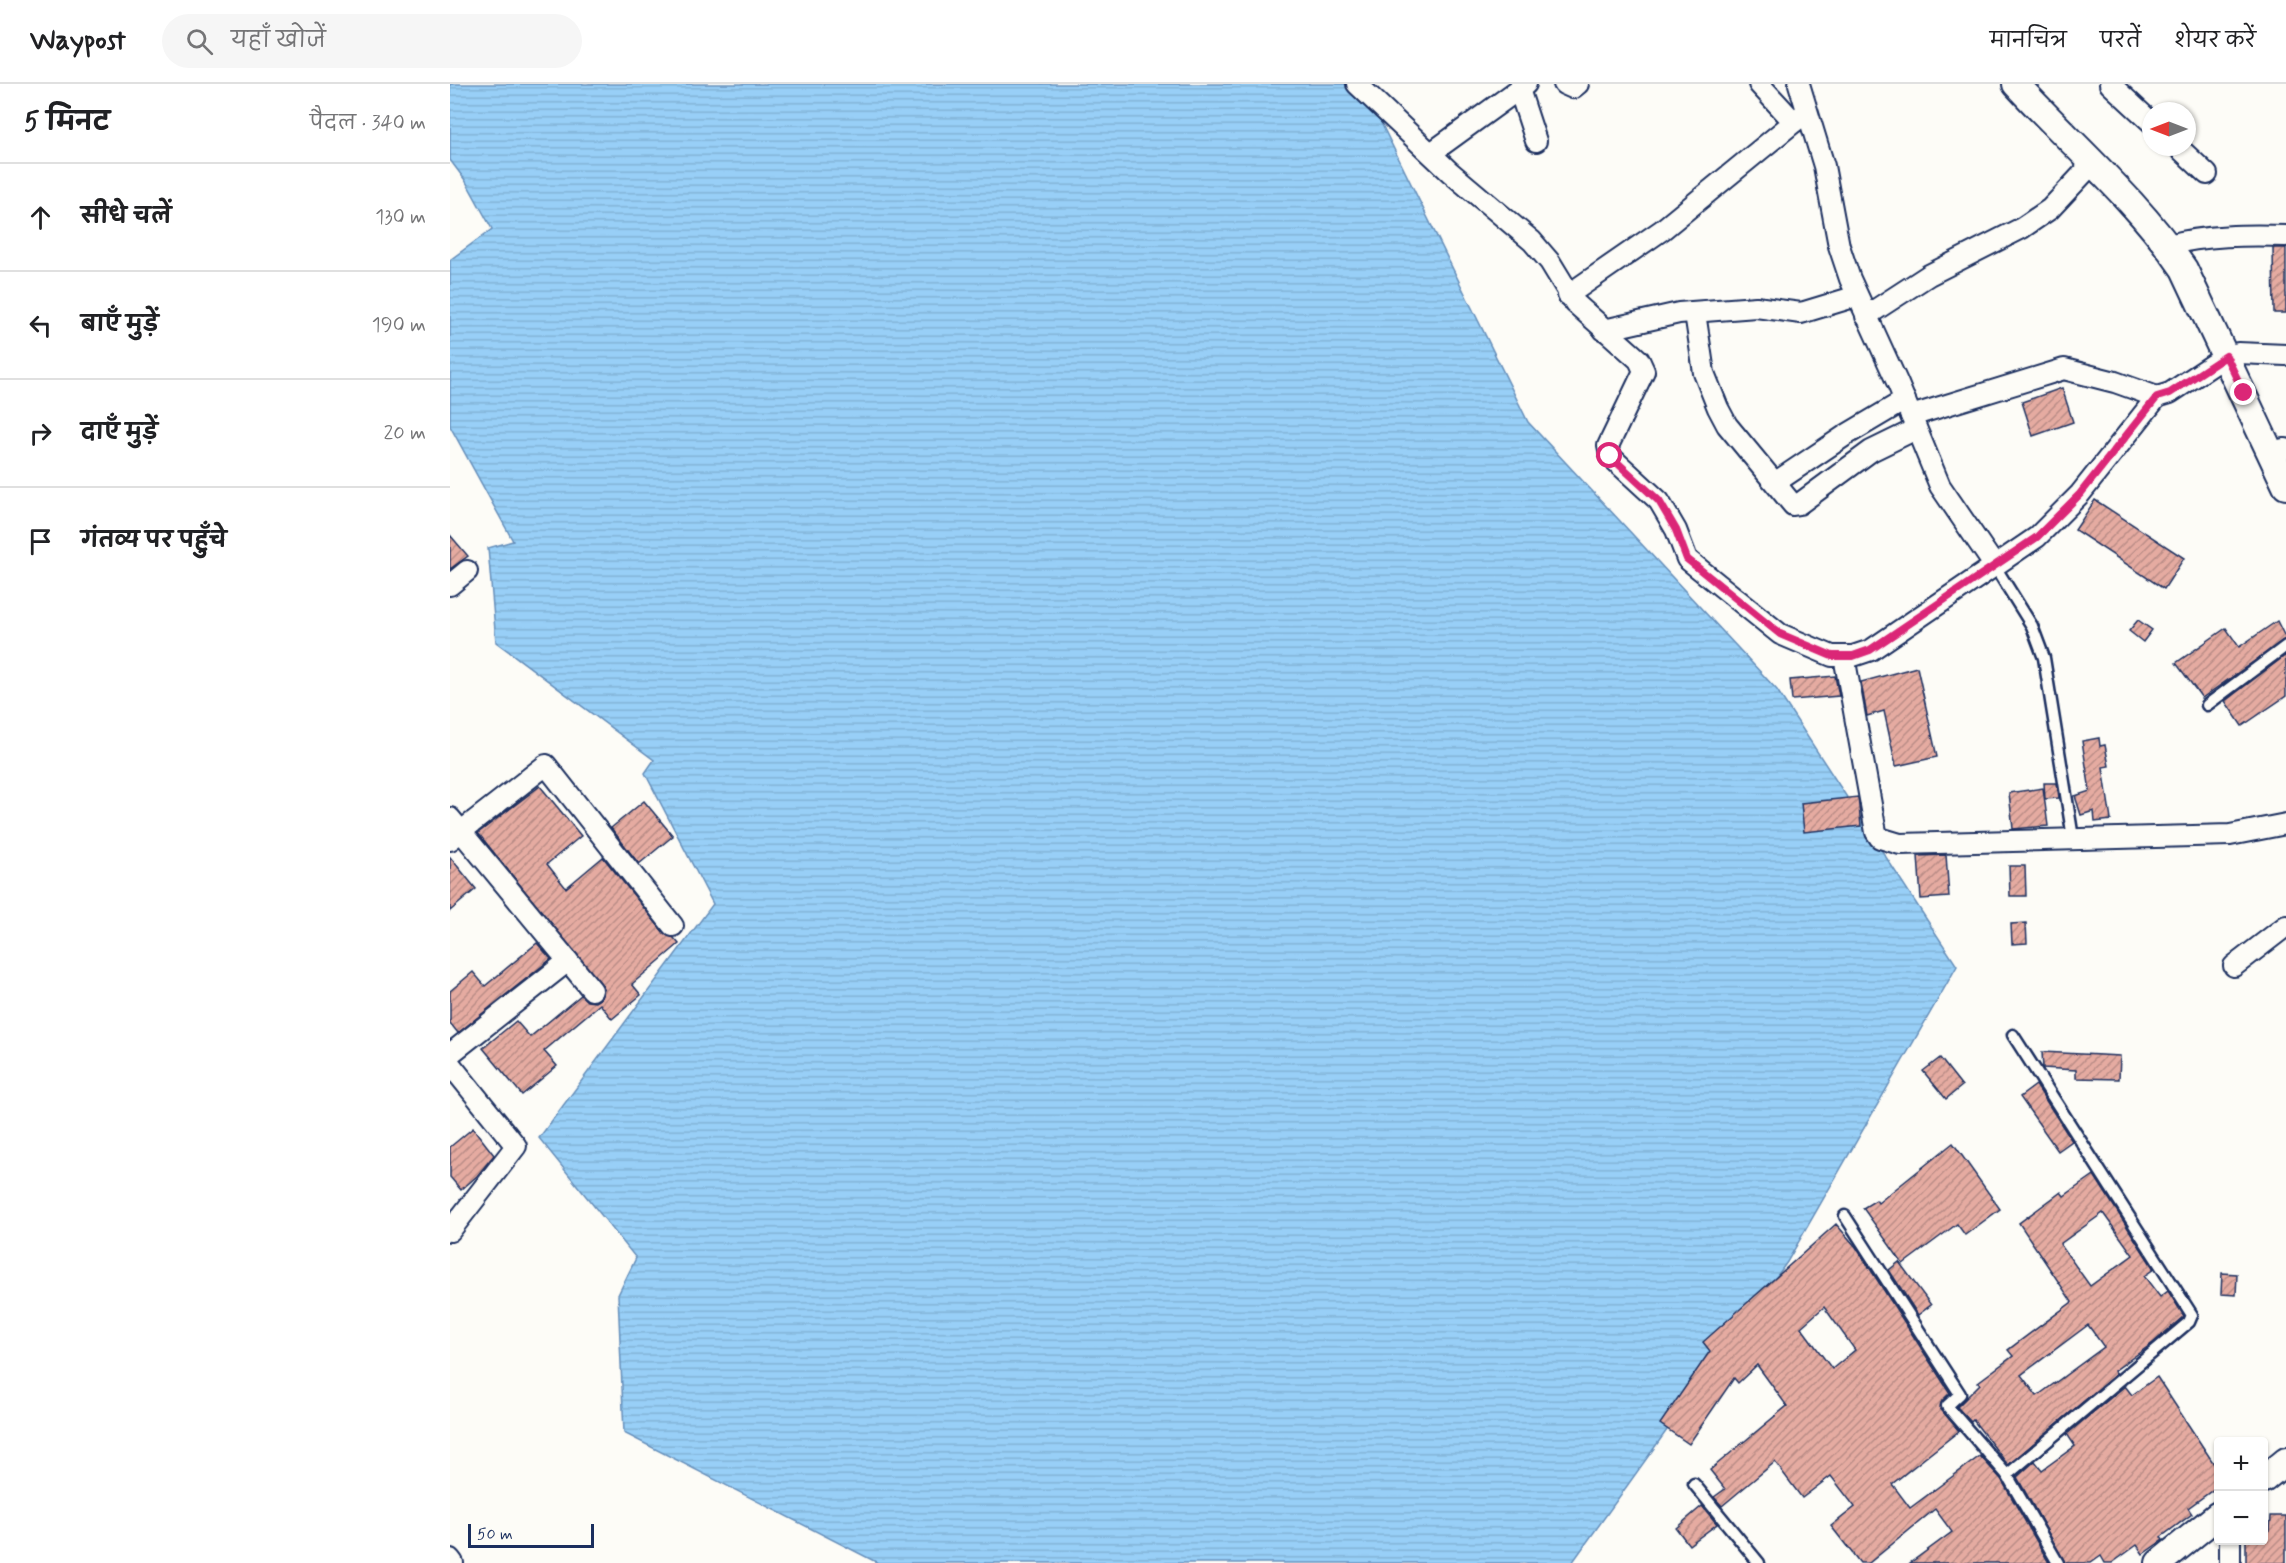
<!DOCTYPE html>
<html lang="hi">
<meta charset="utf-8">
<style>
:root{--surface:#fff;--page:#f6f6f6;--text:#202124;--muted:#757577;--line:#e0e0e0}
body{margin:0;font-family:Mynerve,"Playpen Sans Deva",sans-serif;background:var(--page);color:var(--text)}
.controls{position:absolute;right:18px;bottom:18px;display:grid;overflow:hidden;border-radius:6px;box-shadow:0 2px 4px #0004}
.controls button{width:54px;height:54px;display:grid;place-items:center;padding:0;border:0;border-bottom:2px solid var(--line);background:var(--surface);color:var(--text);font:30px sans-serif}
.compass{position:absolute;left:1692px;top:18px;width:54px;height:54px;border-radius:50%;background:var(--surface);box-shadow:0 2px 4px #0004;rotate:270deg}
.scale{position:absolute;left:18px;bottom:15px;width:126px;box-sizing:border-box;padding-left:6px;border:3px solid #1b2f5e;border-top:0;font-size:16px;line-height:21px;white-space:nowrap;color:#1b2f5e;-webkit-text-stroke:4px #fdfcf7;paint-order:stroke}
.stop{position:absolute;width:18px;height:18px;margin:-14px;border:4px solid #db2777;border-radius:50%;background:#fff}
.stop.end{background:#db2777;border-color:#fff;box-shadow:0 2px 6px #0008}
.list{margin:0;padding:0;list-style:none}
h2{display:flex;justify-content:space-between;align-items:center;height:78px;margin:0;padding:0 24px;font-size:26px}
h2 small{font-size:20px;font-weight:400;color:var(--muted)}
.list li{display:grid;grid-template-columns:39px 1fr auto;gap:18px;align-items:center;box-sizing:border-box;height:108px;padding:0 24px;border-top:2px solid var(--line)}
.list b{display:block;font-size:22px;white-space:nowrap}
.list em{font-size:20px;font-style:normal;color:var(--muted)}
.icon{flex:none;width:33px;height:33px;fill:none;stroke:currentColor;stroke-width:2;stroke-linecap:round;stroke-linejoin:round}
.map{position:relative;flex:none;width:1836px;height:1479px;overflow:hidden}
header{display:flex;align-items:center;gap:36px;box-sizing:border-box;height:84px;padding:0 30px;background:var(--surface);border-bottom:2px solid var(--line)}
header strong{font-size:28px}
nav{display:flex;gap:33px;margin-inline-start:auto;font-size:21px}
.search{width:420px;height:54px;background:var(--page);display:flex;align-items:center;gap:15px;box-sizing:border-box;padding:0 21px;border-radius:33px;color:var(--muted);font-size:22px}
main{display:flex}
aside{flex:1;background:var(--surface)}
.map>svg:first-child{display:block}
</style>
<header>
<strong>Waypost</strong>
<div class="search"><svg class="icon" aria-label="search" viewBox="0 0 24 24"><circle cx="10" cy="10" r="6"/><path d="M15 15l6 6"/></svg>यहाँ खोजें</div>
<nav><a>मानचित्र</a><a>परतें</a><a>शेयर करें</a></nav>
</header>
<main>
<aside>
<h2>5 मिनट<small>पैदल · 340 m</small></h2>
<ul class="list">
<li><svg class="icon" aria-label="ahead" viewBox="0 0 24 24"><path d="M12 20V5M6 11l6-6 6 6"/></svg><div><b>सीधे चलें</b></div><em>130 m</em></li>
<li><svg class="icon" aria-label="left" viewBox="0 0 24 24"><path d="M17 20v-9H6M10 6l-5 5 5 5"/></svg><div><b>बाएँ मुड़ें</b></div><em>190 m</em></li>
<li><svg class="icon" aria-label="right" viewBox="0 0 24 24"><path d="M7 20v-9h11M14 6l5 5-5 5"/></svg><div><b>दाएँ मुड़ें</b></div><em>20 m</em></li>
<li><svg class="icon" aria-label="arrive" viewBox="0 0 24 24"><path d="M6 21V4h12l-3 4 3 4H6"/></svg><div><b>गंतव्य पर पहुँचे</b></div></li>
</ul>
</aside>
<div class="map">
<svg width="1836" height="1479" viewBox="0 0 1836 1479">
<defs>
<pattern id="water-rules" width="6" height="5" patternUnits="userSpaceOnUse" patternTransform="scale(1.5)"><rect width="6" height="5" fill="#98cff7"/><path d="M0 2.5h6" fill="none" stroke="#82b2d6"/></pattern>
<pattern id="building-hatch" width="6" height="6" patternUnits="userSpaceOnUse" patternTransform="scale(1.5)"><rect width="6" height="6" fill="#e5aba1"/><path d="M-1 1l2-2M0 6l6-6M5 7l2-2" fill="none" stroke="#b98c86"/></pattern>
</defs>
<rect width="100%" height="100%" fill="#fdfcf7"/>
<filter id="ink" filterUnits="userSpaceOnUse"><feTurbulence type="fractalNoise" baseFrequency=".0167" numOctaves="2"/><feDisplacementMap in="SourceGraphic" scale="12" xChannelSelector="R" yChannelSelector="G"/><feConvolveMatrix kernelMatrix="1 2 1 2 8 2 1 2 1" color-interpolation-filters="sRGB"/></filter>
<g filter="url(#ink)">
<polygon fill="url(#water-rules)" stroke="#668fba" stroke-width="1.5" points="0,0 912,0 1078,338 1327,606 1507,882 1337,1178 1122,1479 428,1479 174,1349 168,1211 186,1174 89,1054 263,820 195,689 204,676 46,558 38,464 63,457 0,342 0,176 42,145 15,96 0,76"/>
<g fill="url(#building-hatch)" stroke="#1b2f5e" stroke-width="1.5" fill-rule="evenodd">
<polygon points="1823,164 1836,164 1836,229 1824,229"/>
<polygon points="1612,304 1623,338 1583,352 1572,318"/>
<polygon points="1645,416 1734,474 1714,505 1625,446"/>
<polygon points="0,451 18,472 0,485"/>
<polygon points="1688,536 1702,546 1693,558 1679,547"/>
<polygon points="1827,537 1836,555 1752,614 1726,579 1776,544 1789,563"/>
<polygon points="1836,571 1836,612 1792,642 1775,617"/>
<polygon points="1467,583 1487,673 1446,682 1434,627 1417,632 1411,598"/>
<polygon points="1385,592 1389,612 1342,616 1340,596"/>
<polygon points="1649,654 1650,662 1655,661 1659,682 1653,683 1661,736 1645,738 1644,727 1631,731 1625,712 1640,707 1632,657"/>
<polygon points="1594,699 1607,699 1609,714 1595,715"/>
<polygon points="90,702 131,752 97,780 116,804 153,773 214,849 224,854 229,860 182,900 191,911 162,935 150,920 94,967 107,982 72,1011 33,964 66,937 80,953 131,911 137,917 145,918 150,915 154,905 28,749"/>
<polygon points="1593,704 1598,742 1563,745 1559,709"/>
<polygon points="1408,713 1411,742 1354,748 1351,719"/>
<polygon points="194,717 223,752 189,780 161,744"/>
<polygon points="1496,771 1499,813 1471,815 1468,772"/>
<polygon points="0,773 26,805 0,827"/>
<polygon points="1559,782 1575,782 1576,812 1560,812"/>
<polygon points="1576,839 1577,859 1562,860 1561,840"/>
<polygon points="87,859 101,875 8,949 0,939 0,907 23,888 35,902"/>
<polygon points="1592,968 1670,972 1669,995 1626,994 1626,986 1593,984"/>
<polygon points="1490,974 1512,1002 1496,1015 1473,987"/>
<polygon points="1586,1001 1622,1057 1608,1067 1570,1013"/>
<polygon points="23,1044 44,1071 27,1092 11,1106 0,1093 0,1063"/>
<polygon points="1503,1059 1550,1125 1515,1151 1507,1140 1453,1180 1413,1124 1426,1116 1428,1119"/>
<path d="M1644,1091l60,94 -10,7 16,21 8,-6 16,25 -31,27 -39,28 2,3 -108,91 -35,-45 -2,2 -14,-15 23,-23 -2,-2 35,-26 -5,-6 64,-48 -53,-79 42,-31 3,4zM1653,1129l30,42 -43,31 -30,-42zM1638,1241l16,22 -67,49 -16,-21z"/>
<path d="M1386,1140l20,23 94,146 -8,8 -2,7 19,23 -67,53 18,24 70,-52 21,23 48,84h-139l42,-31 -17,-23 -66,54h-9l-29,-37 24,-19 -24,-31 -29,22 -27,-36 -53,44 -8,-9 11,-8 -15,-19 77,-64 -30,-41 -19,18 -4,-5 -45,66 -29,-20 50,-73 -7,-9zM1374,1223l31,43 -23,19 -31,-42z"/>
<polygon points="1449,1178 1481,1221 1468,1231 1439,1186"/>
<polygon points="1772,1189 1787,1190 1786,1211 1771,1210"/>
<polygon points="1707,1293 1768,1386 1768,1402 1738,1424 1742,1430 1711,1453 1713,1456 1693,1470 1687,1461 1662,1479 1655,1479 1651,1472 1641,1479 1615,1479 1567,1393 1585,1377 1592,1386 1625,1362 1617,1350 1675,1302 1682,1311"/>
<polygon points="1252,1422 1267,1440 1239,1461 1226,1444"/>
<polygon points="1821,1432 1836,1432 1836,1479 1796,1479 1796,1456 1814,1456 1814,1447 1820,1446"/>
</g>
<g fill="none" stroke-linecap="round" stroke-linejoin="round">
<defs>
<g id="service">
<polyline points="1544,481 1582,542 1594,574 1623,754"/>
<polyline points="1757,621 1836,562"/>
<polyline points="1395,1132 1510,1310 1497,1322 1557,1391 1608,1479"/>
<polyline points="1557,1391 1739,1238 1742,1231 1563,951"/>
<polyline points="1244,1400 1309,1479"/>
</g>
<g id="minor">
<polyline points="907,0 1000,88 1082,157 1100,178 1125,219 1189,276 1194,287 1158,362 1160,372 1209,417 1226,446 1237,475 1330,550 1382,572 1403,572 1421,566 1587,453 1630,410 1707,313"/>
<polyline points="1114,0 1123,4 1128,0"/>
<polyline points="1309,0 1344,38"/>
<polyline points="1349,0 1374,82 1389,162 1400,195 1448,300 1490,402 1544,481"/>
<polyline points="1660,0 1701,38"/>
<polyline points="1069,5 1086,57"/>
<polyline points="1728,63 1757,90"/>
<polyline points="981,69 1076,0"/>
<path d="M1718,161c37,-10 79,-10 118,-9"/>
<polyline points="1118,211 1212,146 1355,29"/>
<polyline points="1245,229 1254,289 1268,324 1277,341 1343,421 1349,420 1421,367 1466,345"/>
<polyline points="1416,232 1479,191 1572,144 1600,125 1643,79"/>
<polyline points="1154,246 1229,229 1306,223 1351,229 1407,212"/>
<polyline points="1788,269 1836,271"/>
<polyline points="1461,332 1614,285 1665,298 1707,313 1720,309 1776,272"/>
<polyline points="1833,365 1836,365"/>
<polyline points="1326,398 1396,351 1455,316"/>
<polyline points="0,501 17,487"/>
<polyline points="1394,572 1426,748 1430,754 1450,760 1780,751 1836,740"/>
<polyline points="0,734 142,906"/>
<polyline points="0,756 96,681 223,842"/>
<polyline points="1784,882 1836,842"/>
<polyline points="0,970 118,877"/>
<polyline points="0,980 66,1062 0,1147"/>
<polyline points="0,1475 3,1479"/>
<polyline points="1780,1479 1780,1456"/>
</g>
<g id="tertiary">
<path d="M1566,0c56,61 121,116 168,185l102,217"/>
<polyline points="1814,1395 1836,1377"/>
<polyline points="1709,1479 1768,1431"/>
</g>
</defs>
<use href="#service" stroke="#1b2f5e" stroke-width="15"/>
<use href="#minor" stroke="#1b2f5e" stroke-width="24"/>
<use href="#tertiary" stroke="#1b2f5e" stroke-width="30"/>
<use href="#service" stroke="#fdfcf7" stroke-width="10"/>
<use href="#minor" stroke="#fdfcf7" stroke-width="20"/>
<use href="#tertiary" stroke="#fdfcf7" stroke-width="26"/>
</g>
</g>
<g fill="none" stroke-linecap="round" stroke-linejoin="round" filter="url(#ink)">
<polyline stroke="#db2777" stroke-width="8" points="1160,372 1209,417 1226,446 1237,475 1330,550 1382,572 1403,572 1420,566 1587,453 1630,410 1707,313 1720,309 1776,272 1794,309"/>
</g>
</svg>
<div class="controls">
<button>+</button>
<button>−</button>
</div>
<svg class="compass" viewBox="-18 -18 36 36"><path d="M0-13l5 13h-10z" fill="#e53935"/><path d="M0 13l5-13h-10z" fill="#757577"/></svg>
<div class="scale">50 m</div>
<div class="stop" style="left:1160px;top:372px"></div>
<div class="stop end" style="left:1794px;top:309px"></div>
</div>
</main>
